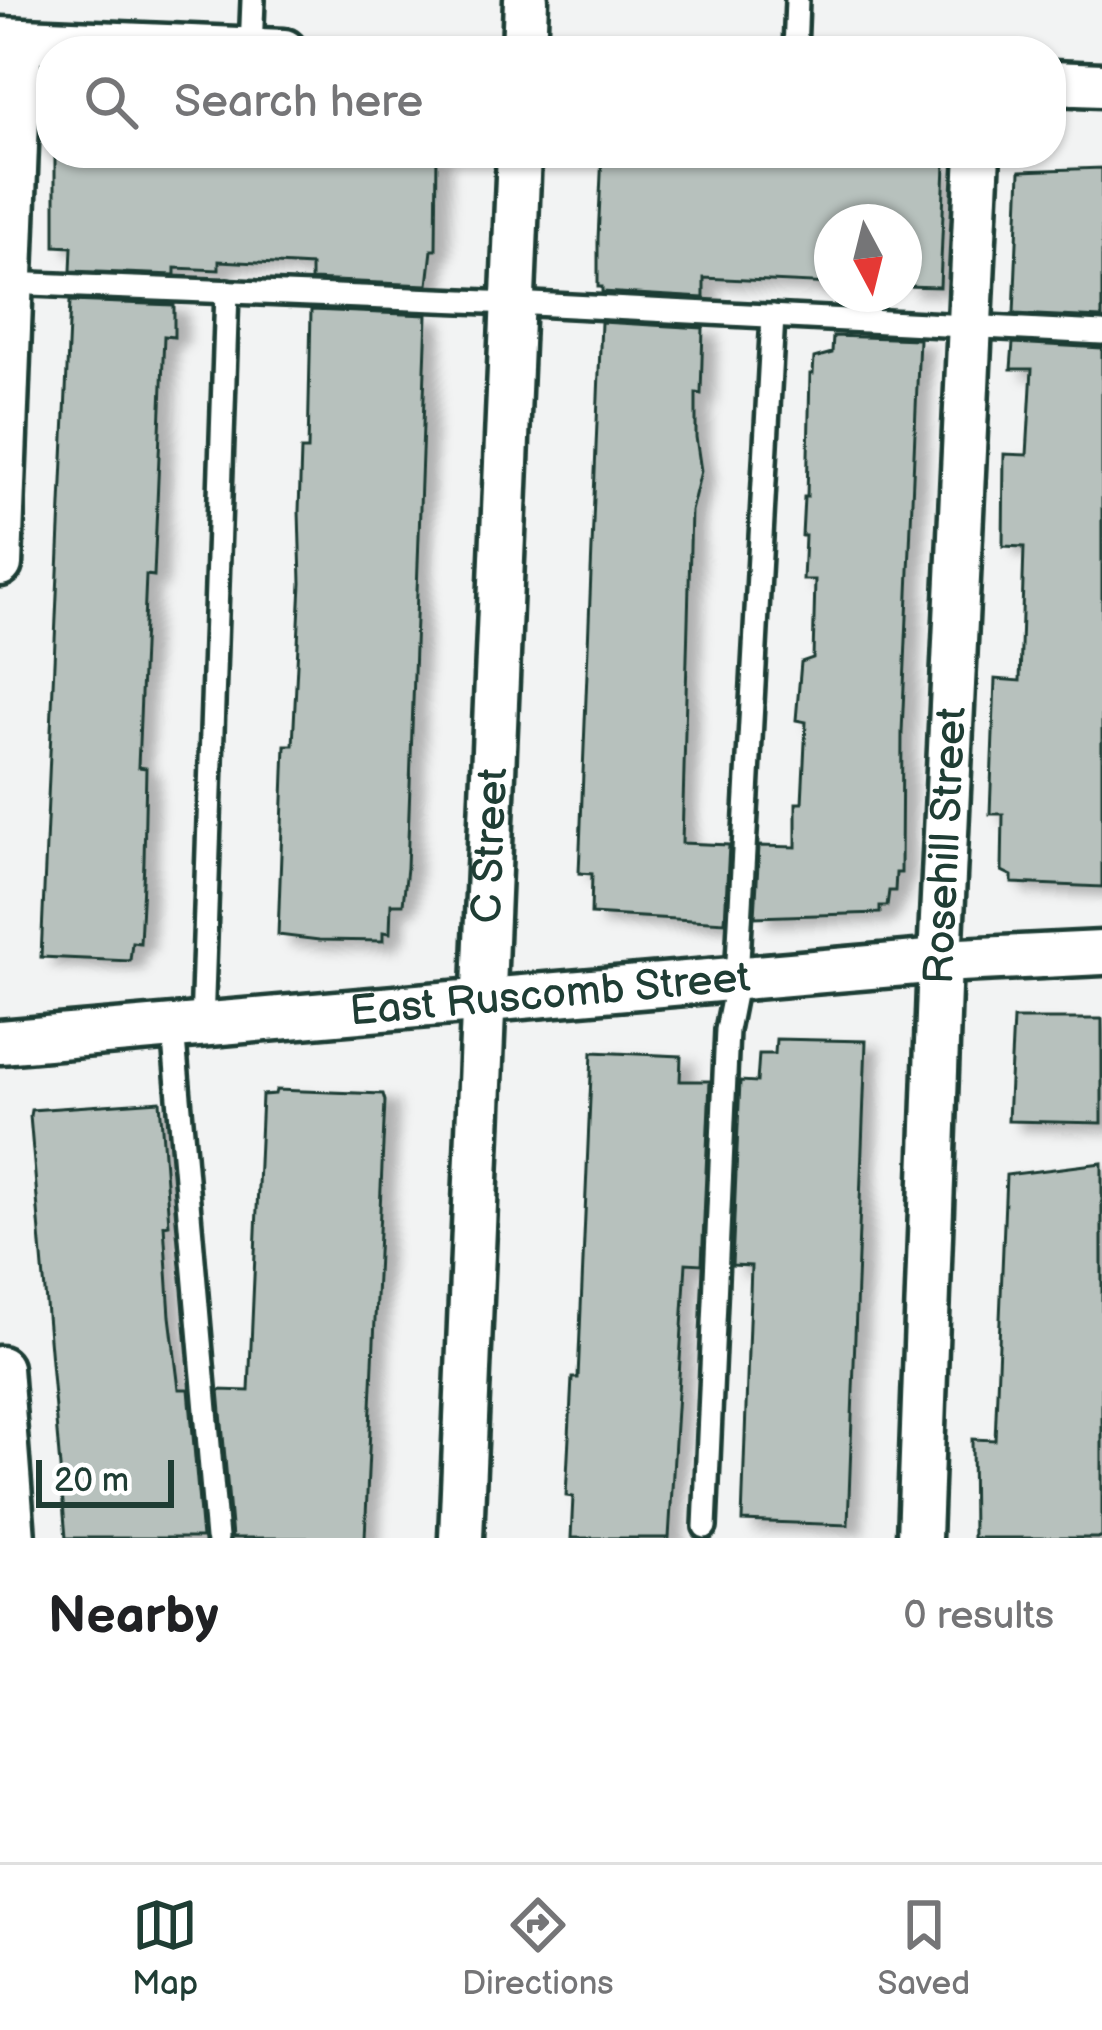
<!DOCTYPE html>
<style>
:root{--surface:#fff;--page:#f2f2f2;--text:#202124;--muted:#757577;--line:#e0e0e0;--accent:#1f3d34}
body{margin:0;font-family:"Balsamiq Sans",sans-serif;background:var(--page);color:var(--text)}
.compass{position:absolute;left:814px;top:204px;width:108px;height:108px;border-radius:50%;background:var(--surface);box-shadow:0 3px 9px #0004;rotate:173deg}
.scale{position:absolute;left:36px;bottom:30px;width:138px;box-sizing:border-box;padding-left:12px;border:6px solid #1f3d34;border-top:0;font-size:33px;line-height:42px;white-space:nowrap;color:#1f3d34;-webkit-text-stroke:9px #fff;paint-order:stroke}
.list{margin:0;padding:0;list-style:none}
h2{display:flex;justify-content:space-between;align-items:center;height:156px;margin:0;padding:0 48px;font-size:51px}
h2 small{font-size:39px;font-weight:400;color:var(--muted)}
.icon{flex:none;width:66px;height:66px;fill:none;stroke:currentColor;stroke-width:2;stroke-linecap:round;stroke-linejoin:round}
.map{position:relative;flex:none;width:1102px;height:1538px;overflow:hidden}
.search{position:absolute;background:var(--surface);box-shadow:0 3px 9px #0004;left:36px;right:36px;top:36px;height:132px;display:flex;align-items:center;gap:30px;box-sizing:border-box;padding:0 42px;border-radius:48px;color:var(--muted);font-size:45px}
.sheet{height:324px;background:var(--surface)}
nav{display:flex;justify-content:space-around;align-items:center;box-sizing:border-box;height:168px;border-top:3px solid var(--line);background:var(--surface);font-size:33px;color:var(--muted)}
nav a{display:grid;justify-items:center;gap:6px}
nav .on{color:var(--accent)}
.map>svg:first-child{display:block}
</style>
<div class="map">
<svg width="1102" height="1538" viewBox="0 0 1102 1538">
<defs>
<filter id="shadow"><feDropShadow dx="13" dy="8" stdDeviation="6" flood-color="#0004"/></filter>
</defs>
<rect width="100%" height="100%" fill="#f2f3f3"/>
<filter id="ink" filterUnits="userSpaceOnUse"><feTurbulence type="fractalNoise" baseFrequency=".00833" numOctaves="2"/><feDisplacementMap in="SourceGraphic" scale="24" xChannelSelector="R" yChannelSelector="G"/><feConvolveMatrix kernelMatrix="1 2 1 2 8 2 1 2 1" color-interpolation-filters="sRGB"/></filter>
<g filter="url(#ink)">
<g fill="#b7c1bd" stroke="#1f3d34" stroke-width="3" filter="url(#shadow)">
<polygon points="60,153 437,153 436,250 432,250 428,285 311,280 311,266 258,263 219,261 219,270 175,268 175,275 71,271 72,247 55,246 55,157 59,157"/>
<polygon points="602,153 709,153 945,164 940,287 904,286 904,222 832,222 832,284 704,278 704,298 602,292 602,287 598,287 598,239"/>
<polygon points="1102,168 1102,318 1014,314 1020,171"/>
<polygon points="70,301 174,305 174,337 164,336 154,576 146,575 138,767 146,768 144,862 140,943 132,942 130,961 41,957"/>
<polygon points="311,310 427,315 407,868 403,904 391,904 390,933 383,932 383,941 319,940 278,935 285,745 293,745 301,583 299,511 301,450 308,450"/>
<polygon points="601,322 703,328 701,394 696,393 696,437 701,471 691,511 682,843 729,845 725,922 591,914 592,874 579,873"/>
<polygon points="833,336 919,339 902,733 901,873 896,873 895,891 889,891 887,906 880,906 880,913 755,917 759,846 796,847 796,803 802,803 806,722 796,720 801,662 813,658 815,580 803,580 805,536 802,536 804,497 807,497 810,374 813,374 814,358 832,353"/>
<polygon points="1013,343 1102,348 1102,887 1012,883 1012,876 1002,871 1003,814 990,814 995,679 1020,681 1024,547 1003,546 1004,454 1027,455 1032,369 1011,369"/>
<polygon points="1013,1019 1102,1019 1102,1123 1008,1121"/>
<polygon points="776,1039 866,1041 848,1525 742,1521 751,1266 732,1265 740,1081 757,1082 759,1054 775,1054"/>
<polygon points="592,1052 681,1056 680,1081 710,1081 702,1264 686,1263 669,1538 571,1538 573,1497 566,1496 572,1378 578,1378"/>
<polygon points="276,1090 383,1094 385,1101 365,1538 232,1538 219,1390 249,1391 262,1095 275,1094"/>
<polygon points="160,1101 169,1224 164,1225 170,1316 179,1389 189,1389 202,1538 66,1538 30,1116 31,1110"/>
<polygon points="1102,1163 1102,1538 973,1538 972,1439 995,1440 1006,1175"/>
</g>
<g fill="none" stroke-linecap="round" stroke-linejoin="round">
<defs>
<g id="service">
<polyline points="251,50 253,0"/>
<polyline points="795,51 797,0"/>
<polyline points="6,283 513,303 1102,333"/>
<polyline points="202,1026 227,291"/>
<polyline points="173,1028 217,1538"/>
<polyline points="705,1527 727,1030 737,979 773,316"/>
</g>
<g id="minor">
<polyline points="0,39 284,51"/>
<polyline points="524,51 526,0"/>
<polyline points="1051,83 1102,85"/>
<polyline points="0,564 20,40"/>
<path id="s1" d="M0,1042l940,-81 162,-8"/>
<polyline points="0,1368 13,1538"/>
<path id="s2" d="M461,1538l58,-1385"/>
<path id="s3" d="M919,1538l21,-577 38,-808"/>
</g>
</defs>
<use href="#service" stroke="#1f3d34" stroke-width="30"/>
<use href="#minor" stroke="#1f3d34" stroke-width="51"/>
<use href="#service" stroke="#fff" stroke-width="21"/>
<use href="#minor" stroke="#fff" stroke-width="42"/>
</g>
</g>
<g text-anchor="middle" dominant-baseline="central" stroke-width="12" stroke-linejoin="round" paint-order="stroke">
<g font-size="42" fill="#1f3d34" stroke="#fff">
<text stroke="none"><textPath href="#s2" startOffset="693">C Street</textPath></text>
<text stroke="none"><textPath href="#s3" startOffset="693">Rosehill Street</textPath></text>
<text stroke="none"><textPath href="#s1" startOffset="552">East Ruscomb Street</textPath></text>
</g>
</g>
</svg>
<svg class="compass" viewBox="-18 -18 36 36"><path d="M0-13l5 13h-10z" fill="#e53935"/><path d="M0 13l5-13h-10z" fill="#757577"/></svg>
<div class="scale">20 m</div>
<div class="search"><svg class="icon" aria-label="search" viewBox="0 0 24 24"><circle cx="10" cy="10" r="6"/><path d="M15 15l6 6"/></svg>Search here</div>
</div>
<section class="sheet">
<h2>Nearby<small>0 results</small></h2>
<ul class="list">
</ul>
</section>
<nav>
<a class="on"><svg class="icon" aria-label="map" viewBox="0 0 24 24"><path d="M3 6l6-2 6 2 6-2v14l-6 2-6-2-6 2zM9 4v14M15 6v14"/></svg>Map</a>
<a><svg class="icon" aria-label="directions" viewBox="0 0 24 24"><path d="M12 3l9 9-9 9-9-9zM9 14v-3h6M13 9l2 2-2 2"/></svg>Directions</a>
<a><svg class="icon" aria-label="saved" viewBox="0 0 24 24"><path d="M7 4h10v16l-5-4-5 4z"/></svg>Saved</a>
</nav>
